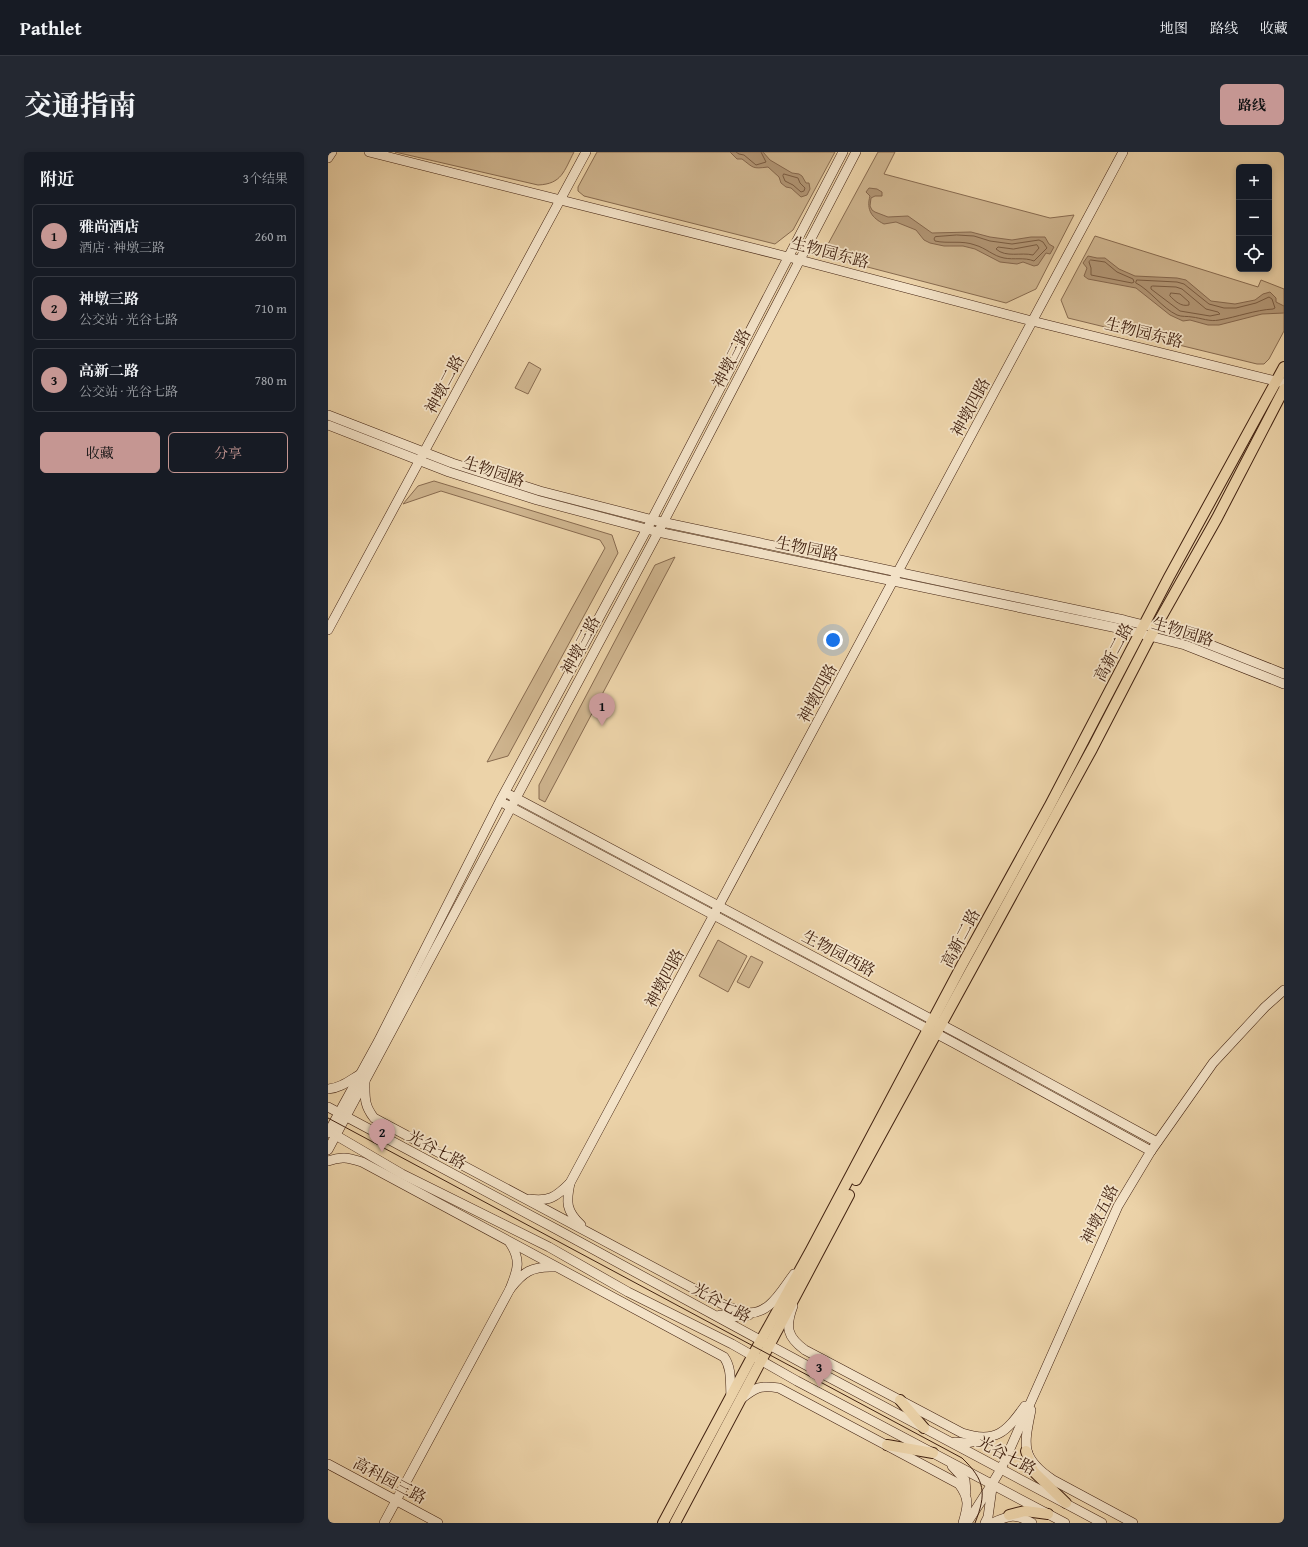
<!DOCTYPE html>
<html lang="zh">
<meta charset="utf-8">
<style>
:root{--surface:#171b24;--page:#242831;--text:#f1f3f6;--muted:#9ea1a6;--line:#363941;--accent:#c59692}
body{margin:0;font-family:"Gentium Book Plus","Noto Serif SC",serif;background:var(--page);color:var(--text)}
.controls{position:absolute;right:12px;top:12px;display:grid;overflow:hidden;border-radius:6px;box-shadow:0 2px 6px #0003}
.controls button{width:36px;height:36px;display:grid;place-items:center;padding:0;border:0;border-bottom:1px solid var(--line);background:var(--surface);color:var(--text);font:20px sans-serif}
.you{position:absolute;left:505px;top:488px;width:14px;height:14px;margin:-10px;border:3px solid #fff;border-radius:50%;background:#1a73e8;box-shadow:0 0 0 6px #1a73e833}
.badge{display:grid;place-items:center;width:26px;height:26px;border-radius:50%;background:var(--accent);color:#111;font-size:13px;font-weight:700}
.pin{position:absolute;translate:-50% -33px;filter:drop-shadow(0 1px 2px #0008)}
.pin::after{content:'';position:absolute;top:21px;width:14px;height:12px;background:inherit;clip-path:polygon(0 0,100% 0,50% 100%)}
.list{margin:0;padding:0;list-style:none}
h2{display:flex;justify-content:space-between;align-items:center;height:52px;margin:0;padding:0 16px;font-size:17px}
h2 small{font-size:13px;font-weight:400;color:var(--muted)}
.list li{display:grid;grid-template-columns:26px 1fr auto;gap:12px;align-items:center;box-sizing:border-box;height:64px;margin:0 8px 8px;padding:0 8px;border:1px solid var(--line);border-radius:6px}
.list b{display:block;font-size:15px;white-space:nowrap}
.list p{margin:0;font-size:13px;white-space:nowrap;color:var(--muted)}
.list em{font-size:13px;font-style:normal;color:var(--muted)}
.actions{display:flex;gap:8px;padding:12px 16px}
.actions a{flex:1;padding:9px 0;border:1px solid var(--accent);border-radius:6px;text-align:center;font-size:14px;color:var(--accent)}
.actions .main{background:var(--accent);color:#111}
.icon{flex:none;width:22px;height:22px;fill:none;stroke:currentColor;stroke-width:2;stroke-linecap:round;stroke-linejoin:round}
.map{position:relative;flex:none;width:956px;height:1371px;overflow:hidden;border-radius:6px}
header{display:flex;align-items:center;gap:24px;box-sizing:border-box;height:56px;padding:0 20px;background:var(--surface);border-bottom:1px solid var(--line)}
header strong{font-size:19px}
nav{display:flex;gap:22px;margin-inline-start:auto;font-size:14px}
.intro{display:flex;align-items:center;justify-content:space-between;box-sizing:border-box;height:96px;padding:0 24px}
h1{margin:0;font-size:28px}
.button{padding:10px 18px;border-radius:6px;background:var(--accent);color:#111;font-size:14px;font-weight:700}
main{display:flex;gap:24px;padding:0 24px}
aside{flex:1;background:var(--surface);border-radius:6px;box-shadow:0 2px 6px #0003}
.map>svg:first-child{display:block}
</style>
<header>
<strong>Pathlet</strong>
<nav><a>地图</a><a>路线</a><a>收藏</a></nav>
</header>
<div class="intro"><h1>交通指南</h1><a class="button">路线</a></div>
<main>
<aside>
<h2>附近<small>3个结果</small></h2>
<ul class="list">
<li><span class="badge">1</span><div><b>雅尚酒店</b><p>酒店 · 神墩三路</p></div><em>260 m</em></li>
<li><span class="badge">2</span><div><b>神墩三路</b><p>公交站 · 光谷七路</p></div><em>710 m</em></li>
<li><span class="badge">3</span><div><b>高新二路</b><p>公交站 · 光谷七路</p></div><em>780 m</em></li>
</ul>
<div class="actions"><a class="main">收藏</a><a>分享</a></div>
</aside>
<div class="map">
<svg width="956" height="1371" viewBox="0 0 956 1371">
<rect width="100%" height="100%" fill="#ecd3a9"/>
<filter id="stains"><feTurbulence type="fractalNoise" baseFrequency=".005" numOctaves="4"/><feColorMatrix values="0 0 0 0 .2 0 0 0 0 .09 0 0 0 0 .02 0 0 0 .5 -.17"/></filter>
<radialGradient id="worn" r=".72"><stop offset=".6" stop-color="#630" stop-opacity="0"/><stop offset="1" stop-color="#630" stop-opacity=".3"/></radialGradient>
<g fill="#cfb58f" stroke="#886b50">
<path d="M67,0h179c-10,19 -12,32 -36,33z"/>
<polygon points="269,0 507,0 465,78 447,92 256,44 250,39 250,35"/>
<polygon points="550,0 567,0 556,22 722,66 746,63 708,137 678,151 501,105 499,94"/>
<polygon points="767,84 930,135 933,128 956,137 956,179 941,207 936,212 929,212 740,166 733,148"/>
<polygon points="201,210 213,217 200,242 187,236"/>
<polygon points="106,329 284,383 290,401 180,604 159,610 277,396 272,388 113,339 75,352 90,334"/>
<polygon points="347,405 217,650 211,647 211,633 327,413"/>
<polygon points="390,788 419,804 400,840 371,824"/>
<polygon points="423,804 435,810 421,836 409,830"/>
</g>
<g fill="#b29675" stroke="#85674d">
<path d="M402,0h33l7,8 22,13 7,1 3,2 4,7h3l1,6 -3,6 -6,2 -10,-9 -5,-1 -5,-4 -2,-6 -11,-10c-16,2 -14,1 -26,-8h-5z"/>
<path d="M541,36l8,1 5,3v4h-7l-4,2 -1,8 2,4 3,2 13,5 20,-1 24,17 39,-1 19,5 22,3 19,-3h14l4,7 5,3 -4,7 -4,-1 -8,12 -4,1 -11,-4 -6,2 -17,-2 -25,-13 -12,-3h-19l-14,-3 -6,-3 -8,-10 -20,-8 -12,2c-12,-6 -18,-14 -14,-28l-4,-4z"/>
<polygon points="760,104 769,106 777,106 791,117 807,124 849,126 858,128 883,149 907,152 927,148 935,142 942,140 948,146 948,150 956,154 956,161 934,162 891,173 880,173 862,168 855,169 842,163 808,136 760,127 756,124 759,116 755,111"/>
</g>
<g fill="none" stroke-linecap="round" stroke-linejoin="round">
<g stroke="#7a5c42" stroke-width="1">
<polyline points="408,0 411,2 416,3 428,13 438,10 433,0"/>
<polygon points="456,22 470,26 472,31 477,36 476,39 473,40 465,33 457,29 455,24"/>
<path d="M629,83l17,1 16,5 22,3 27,-4 4,2 4,6 -13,13c-10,-4 -20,-1 -30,-3 -11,-2 -18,-10 -29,-13 -13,-5 -27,-1 -40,-4l-1,-2 1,-2z"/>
<path d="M709,93l2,3 -6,7c-12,-3 -27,3 -37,-6l2,-2 15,2z"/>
<polygon points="763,108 777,110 789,120 805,127 806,130 804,131 763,123 763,116 761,110"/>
<path d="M809,128l40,2 7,2 25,20 15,4h12l20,-5 13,-6 3,2 3,9 -2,1c-18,1 -36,8 -54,11 -9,2 -18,-2 -27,-3 -5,-1 -10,0 -15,-2 -15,-7 -27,-25 -41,-32z"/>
<polygon points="825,134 848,135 854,137 878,157 890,160 892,162 882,164 852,159 823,137 823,135"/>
<path d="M843,141l9,1 9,8v3c-8,2 -14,-4 -19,-9z"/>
</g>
<defs>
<g id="secondary">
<polyline points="41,0 460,105 704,169 956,231"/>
<polyline points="0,6 4,0"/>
<polyline points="0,263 124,311 212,339 329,369 796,468 860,484 956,522"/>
<polyline points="0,273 121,320 209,348 330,380 794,477 857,493 956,532"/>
<polyline points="0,478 258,0"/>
<polyline points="182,643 631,882 829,990"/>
<polyline points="177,652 626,891 823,999"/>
<path d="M37,930c0,16 -1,23 9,36l354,189c5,1 10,4 15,5 25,6 38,-21 51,-38"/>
<path d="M0,937c12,-1 21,-8 31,-14"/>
<polyline points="0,955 228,1077 476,1212 774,1371"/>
<polyline points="0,981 50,890 172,649 320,375 515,0"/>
<polyline points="4,981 74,1022 221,1095 300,1140 404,1192 469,1229 737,1371"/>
<polyline points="0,998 335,371 528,0"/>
<path d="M0,1009c14,-5 20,-3 34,1l362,195c8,11 6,26 7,39"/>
<polyline points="242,1031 795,0"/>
<path d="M201,1047c20,3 27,-2 41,-16 -4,19 -4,28 11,42"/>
<path d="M182,1091c12,18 7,28 0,46 13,-17 22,-23 44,-22"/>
<path d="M465,1154c-8,21 -6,31 12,44l157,83c34,11 44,-1 63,-27"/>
<polyline points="392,1163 404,1165 421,1163"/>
<path d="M413,1247c15,-12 19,-14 38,-11l180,96c11,15 9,22 4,39"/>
<path d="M703,1258c-7,35 -11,48 22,70l80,43"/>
<polyline points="627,1290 638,1291 655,1288"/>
<polyline points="0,1312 110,1371"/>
<polyline points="624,1314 637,1328 638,1340"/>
<polyline points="56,1371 182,1137"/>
<polyline points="639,1371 664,1332 673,1317 790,1054 823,999 885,911 937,855 956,838"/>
<polyline points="657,1371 660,1365 664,1336"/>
<path d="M664,1371c18,-8 23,-10 40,0"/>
</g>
<g id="primary">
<polyline points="528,1028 764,597 822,485 889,366 956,237"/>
<polyline points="572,1248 596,1276"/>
<polyline points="559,1293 605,1301"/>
<polyline points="698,1299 705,1319 738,1351"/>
<polyline points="681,1363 697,1359 720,1362"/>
<polyline points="335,1371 426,1201 483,1098 634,813 721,655 841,425 956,215"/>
<polyline points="347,1371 521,1043"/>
</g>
</defs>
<use href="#secondary" stroke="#412110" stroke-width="10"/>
<use href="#primary" stroke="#412110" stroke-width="12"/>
<use href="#secondary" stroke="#f3e2c7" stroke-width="9"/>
<use href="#primary" stroke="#ecd3a9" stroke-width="10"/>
<path stroke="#412110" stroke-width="1" d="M0,966l634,340c23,22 25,35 13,65"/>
</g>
<g text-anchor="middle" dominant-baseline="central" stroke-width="3.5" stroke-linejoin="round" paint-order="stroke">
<g font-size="16" fill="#412110" stroke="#f3e2c7">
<text transform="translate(502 100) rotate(15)">生物园东路</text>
<text transform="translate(816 180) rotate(14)">生物园东路</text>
<text transform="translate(403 206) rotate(-63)">神墩三路</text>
<text transform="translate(116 232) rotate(-62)">神墩二路</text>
<text transform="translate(642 255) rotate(-62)">神墩四路</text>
<text transform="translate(166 319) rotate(18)">生物园路</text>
<text transform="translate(479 396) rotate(12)">生物园路</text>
<text transform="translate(855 479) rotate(17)">生物园路</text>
<text transform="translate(252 493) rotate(-62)">神墩三路</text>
<text transform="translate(785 500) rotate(-62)">高新二路</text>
<text transform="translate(489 541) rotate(-62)">神墩四路</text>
<text transform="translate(632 786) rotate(-62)">高新二路</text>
<text transform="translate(511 801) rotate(28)">生物园西路</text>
<text transform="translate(336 826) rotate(-62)">神墩四路</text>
<text transform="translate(109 997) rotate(28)">光谷七路</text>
<text transform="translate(771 1062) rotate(-64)">神墩五路</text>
<text transform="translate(394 1150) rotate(29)">光谷七路</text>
<text transform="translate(679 1303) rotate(28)">光谷七路</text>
<text transform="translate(62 1328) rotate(28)">高科园三路</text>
</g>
</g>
<rect width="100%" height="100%" filter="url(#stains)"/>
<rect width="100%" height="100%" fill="url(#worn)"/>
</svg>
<div class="controls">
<button>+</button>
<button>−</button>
<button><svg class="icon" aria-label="locate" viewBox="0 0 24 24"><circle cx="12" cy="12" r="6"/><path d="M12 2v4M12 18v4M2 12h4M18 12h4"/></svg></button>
</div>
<div class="you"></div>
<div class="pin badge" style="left:274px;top:574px">1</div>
<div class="pin badge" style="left:54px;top:1000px">2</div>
<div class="pin badge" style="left:491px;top:1235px">3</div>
</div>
</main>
